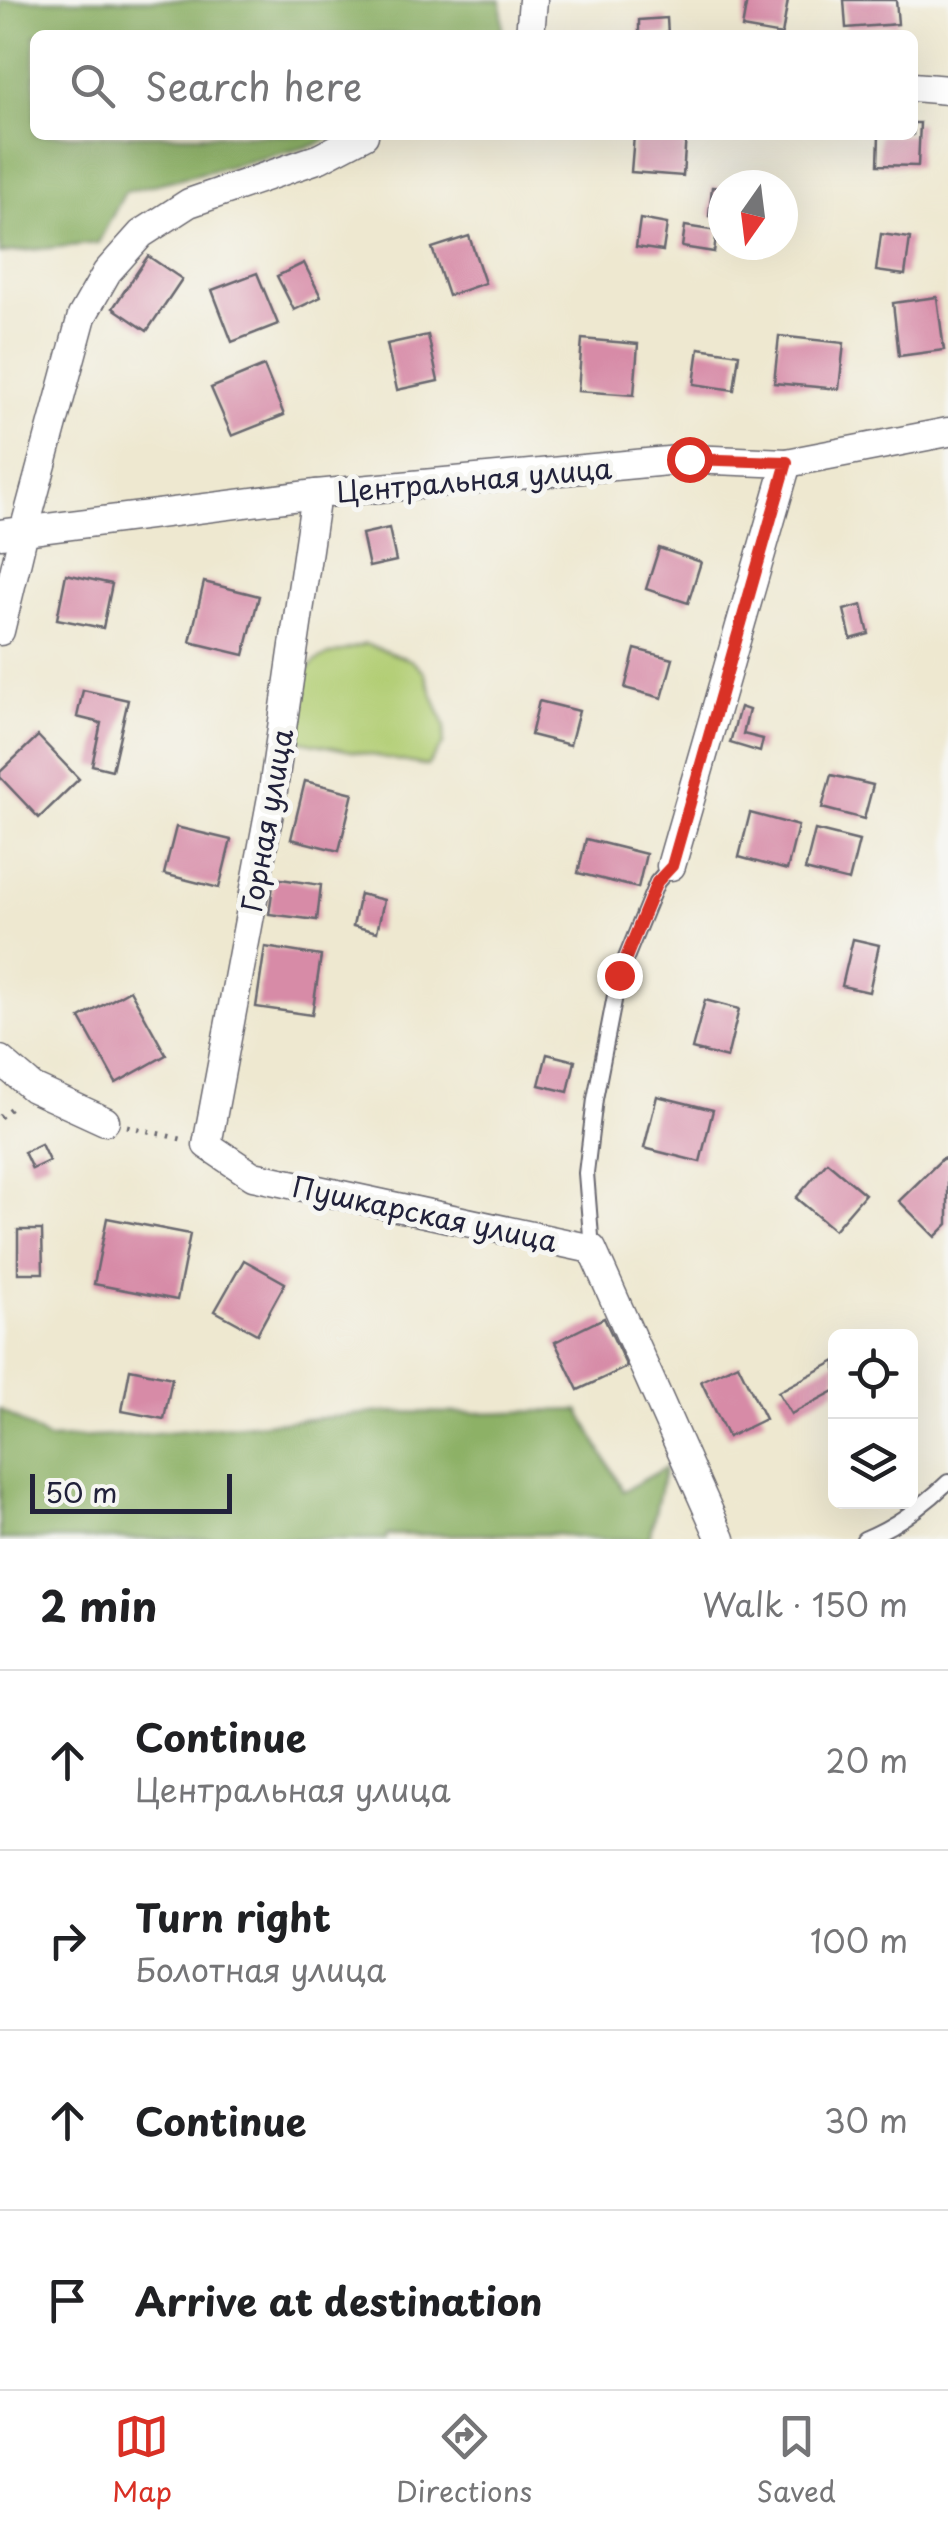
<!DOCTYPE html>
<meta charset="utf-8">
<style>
:root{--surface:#fff;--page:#f6f6f6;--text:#202124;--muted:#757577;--line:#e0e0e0;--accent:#d93025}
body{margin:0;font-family:"Playpen Sans",sans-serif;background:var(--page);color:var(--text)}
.controls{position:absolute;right:30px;bottom:30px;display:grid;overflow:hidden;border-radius:15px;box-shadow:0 10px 40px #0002}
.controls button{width:90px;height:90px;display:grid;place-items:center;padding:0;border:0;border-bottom:2px solid var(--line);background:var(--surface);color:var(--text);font:50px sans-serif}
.compass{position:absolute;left:708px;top:170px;width:90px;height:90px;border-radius:50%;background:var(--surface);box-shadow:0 10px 40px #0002;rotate:194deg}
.scale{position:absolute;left:30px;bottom:25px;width:202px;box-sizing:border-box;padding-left:10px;border:5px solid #22223b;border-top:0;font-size:28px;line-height:35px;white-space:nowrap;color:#22223b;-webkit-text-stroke:8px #f6f6f2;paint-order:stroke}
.stop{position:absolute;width:30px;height:30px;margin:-22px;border:8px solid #d93025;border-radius:50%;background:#fff}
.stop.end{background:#d93025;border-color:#fff;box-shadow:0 2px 10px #0008}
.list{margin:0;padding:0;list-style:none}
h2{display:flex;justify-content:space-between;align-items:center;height:130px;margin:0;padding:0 40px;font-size:42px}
h2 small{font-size:32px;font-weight:400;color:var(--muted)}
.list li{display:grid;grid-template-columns:65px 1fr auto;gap:30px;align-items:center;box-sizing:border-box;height:180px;padding:0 40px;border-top:2px solid var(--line)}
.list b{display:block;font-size:38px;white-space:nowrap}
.list p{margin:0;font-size:32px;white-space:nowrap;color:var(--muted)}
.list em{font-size:32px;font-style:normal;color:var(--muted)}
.icon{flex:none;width:55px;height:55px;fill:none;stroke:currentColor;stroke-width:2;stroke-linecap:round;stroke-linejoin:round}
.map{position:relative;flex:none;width:948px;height:1539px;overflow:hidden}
.search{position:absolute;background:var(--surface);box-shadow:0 10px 40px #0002;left:30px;right:30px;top:30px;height:110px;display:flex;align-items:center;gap:25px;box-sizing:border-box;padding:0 35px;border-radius:15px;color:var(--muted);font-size:38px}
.sheet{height:850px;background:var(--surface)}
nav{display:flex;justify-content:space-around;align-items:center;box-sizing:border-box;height:140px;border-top:2px solid var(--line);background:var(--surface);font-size:28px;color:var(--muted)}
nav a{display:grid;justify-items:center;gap:5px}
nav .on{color:var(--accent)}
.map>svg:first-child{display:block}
</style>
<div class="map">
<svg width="948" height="1539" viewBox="0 0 948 1539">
<rect width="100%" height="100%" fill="#f6f6f2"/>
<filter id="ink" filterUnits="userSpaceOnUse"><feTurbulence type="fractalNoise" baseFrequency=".01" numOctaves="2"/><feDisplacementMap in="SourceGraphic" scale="20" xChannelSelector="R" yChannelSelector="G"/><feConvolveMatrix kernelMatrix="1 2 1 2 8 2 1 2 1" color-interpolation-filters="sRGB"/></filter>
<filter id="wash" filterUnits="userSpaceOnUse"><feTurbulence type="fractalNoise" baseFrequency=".0048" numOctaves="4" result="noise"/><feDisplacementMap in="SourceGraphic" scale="40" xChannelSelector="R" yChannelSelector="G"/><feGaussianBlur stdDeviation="2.25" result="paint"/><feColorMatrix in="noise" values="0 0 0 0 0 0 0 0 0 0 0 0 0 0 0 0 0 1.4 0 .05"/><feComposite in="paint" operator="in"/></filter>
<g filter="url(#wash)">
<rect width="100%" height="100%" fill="#eee8d0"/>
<path fill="#b2ce74" stroke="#6a7858" stroke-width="2.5" d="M365,644l46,16 13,12 21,54 -2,19 -16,21 -131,-26c0,-26 -2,-64 23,-81 11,-6 33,-10 46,-15z"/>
<g fill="#8db166" stroke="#586a50" stroke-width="2.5">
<polygon points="0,0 501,0 503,35 35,35 35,135 335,135 319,144 125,192 98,243 0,253"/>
<polygon points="0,1409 48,1439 134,1435 385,1412 473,1413 579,1410 623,1491 665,1468 649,1539 602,1539 553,1534 387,1535 386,1539 0,1539"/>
</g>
<g id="blocks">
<g fill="#d78ba7">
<polygon points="747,0 788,0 782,35 742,28"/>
<polygon points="844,0 896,0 898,24 846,28"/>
<polygon points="667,18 668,35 639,35 639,20"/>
<polygon points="913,123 920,123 918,166 878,165 879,135 913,135"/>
<polygon points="634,135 686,135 683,176 631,172"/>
<polygon points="712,187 723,188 723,217 709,216"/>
<polygon points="640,219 667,224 663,251 636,247"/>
<polygon points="685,226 717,231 714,252 682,247"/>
<polygon points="881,234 910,238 905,275 876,271"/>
<polygon points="469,236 485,283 448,296 432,248"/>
<polygon points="148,256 182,279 147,331 113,308"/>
<polygon points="304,263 321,297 294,310 277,276"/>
<polygon points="257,273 278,324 232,342 212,290"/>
<polygon points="937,297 944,350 899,356 893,303"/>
<polygon points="428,335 438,381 397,390 387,344"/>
<polygon points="779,336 844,343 839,389 774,383"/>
<polygon points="582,339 638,344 634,395 578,391"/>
<polygon points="699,348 739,354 734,390 694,384"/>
<polygon points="264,366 284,415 232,436 211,388"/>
<polygon points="389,528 396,561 369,567 362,534"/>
<polygon points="659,548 701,562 688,603 646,589"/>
<polygon points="66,574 112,584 103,628 57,619"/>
<polygon points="204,582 259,596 244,655 190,642"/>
<polygon points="862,605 869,634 851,639 844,610"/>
<polygon points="635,649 673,659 662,698 625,688"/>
<polygon points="83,690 128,700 112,770 92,765 101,723 77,717"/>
<polygon points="539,701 579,711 570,745 531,735"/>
<polygon points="740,707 749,710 743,734 763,739 760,752 730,743"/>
<polygon points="38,736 79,779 39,818 0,777 0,772"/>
<polygon points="831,775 873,785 864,819 822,808"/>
<polygon points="305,781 353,793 339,851 291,839"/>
<polygon points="750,813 798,826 787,870 739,857"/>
<polygon points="176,827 231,840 219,888 164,874"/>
<polygon points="815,830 859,841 849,881 805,870"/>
<polygon points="586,839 646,854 638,888 578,873"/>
<polygon points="274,878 321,885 317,920 269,914"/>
<polygon points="360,894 384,900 377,932 353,926"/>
<polygon points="853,939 879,945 869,992 842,986"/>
<polygon points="265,947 321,956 312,1015 256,1007"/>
<polygon points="130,990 166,1055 116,1083 80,1018"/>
<polygon points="705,1000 739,1009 727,1058 692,1049"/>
<polygon points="547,1054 575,1061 568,1092 539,1085"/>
<polygon points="657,1096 713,1110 700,1162 644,1148"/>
<polygon points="41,1144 49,1161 32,1169 24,1152"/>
<polygon points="943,1158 948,1162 948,1224 935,1237 899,1201"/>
<polygon points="827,1162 865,1194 834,1230 796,1198"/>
<polygon points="107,1218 190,1234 177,1300 94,1284"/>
<polygon points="18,1230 42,1230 43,1273 18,1273"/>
<polygon points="244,1260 285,1283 257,1334 215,1311"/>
<polygon points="604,1318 627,1367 578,1390 555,1342"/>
<polygon points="836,1361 836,1390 791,1414 778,1392"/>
<polygon points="738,1364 765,1419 728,1437 701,1381"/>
<polygon points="130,1369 172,1378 164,1419 122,1411"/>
</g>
</g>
</g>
<g filter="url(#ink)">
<use href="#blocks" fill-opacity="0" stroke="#69676f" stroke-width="2.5"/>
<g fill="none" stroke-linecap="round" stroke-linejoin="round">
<defs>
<g id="service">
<polyline points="592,1249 586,1173 595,1099 619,975 657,882 671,866"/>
<path d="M864,1539c32,-13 59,-33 84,-57"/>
</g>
<g id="minor">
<polyline points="530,35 533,0"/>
<polyline points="913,87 948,90"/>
<polyline points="316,494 272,797 207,1145 253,1176 592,1249 721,1539"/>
<polyline points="0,534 316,494 689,459 787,463 948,432"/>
<polyline points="0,631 24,531 82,316 107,272 141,234 189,203 320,158 364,135"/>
<polyline points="671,866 787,463"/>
<polyline points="0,1060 33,1088 105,1121"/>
</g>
</defs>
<use href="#service" stroke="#69676f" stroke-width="18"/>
<use href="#minor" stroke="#69676f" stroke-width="31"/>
<g stroke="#69676f" stroke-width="5" stroke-dasharray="2.5 8" stroke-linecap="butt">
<polyline points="0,1117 16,1104"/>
<polyline points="127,1126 185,1140"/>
</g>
<use href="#service" stroke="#fff" stroke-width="14"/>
<use href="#minor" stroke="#fff" stroke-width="28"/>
</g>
</g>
<g fill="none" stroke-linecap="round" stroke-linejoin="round" filter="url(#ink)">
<polyline stroke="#d93025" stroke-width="12" points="619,975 657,882 672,866 787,462 689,459"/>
</g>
<g text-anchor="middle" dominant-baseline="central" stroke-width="10" stroke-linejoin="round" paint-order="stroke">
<g font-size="28" fill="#22223b" stroke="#f6f6f2">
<text transform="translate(474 479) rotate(-5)">Центральная улица</text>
<text transform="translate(266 820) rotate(-80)">Горная улица</text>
<text transform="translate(425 1213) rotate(12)">Пушкарская улица</text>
</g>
</g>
</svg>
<div class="controls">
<button><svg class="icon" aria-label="locate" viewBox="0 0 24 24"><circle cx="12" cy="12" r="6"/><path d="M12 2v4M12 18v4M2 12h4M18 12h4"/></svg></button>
<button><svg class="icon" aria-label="layers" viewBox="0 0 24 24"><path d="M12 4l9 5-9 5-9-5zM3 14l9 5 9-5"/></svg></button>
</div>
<svg class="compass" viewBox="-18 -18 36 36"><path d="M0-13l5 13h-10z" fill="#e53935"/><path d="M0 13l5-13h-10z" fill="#757577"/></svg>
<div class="scale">50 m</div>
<div class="stop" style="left:689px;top:459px"></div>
<div class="stop end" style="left:619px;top:975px"></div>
<div class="search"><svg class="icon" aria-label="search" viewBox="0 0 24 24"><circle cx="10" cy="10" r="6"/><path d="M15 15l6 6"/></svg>Search here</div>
</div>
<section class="sheet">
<h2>2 min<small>Walk · 150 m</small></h2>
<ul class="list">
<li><svg class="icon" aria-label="ahead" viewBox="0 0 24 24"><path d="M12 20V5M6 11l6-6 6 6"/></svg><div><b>Continue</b><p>Центральная улица</p></div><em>20 m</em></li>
<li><svg class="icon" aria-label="right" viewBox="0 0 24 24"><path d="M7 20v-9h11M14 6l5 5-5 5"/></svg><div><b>Turn right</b><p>Болотная улица</p></div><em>100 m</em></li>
<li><svg class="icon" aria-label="ahead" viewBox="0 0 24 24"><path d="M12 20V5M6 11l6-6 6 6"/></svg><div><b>Continue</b></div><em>30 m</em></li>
<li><svg class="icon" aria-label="arrive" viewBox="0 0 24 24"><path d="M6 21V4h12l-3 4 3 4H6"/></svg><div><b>Arrive at destination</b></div></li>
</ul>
</section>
<nav>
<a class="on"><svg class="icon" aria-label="map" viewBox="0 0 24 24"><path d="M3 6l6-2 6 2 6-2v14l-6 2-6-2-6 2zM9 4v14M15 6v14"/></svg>Map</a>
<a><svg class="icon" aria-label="directions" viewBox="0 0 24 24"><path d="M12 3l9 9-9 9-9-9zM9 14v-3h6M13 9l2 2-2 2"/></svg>Directions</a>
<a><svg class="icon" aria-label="saved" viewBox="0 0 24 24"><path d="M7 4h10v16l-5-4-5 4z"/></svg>Saved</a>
</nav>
